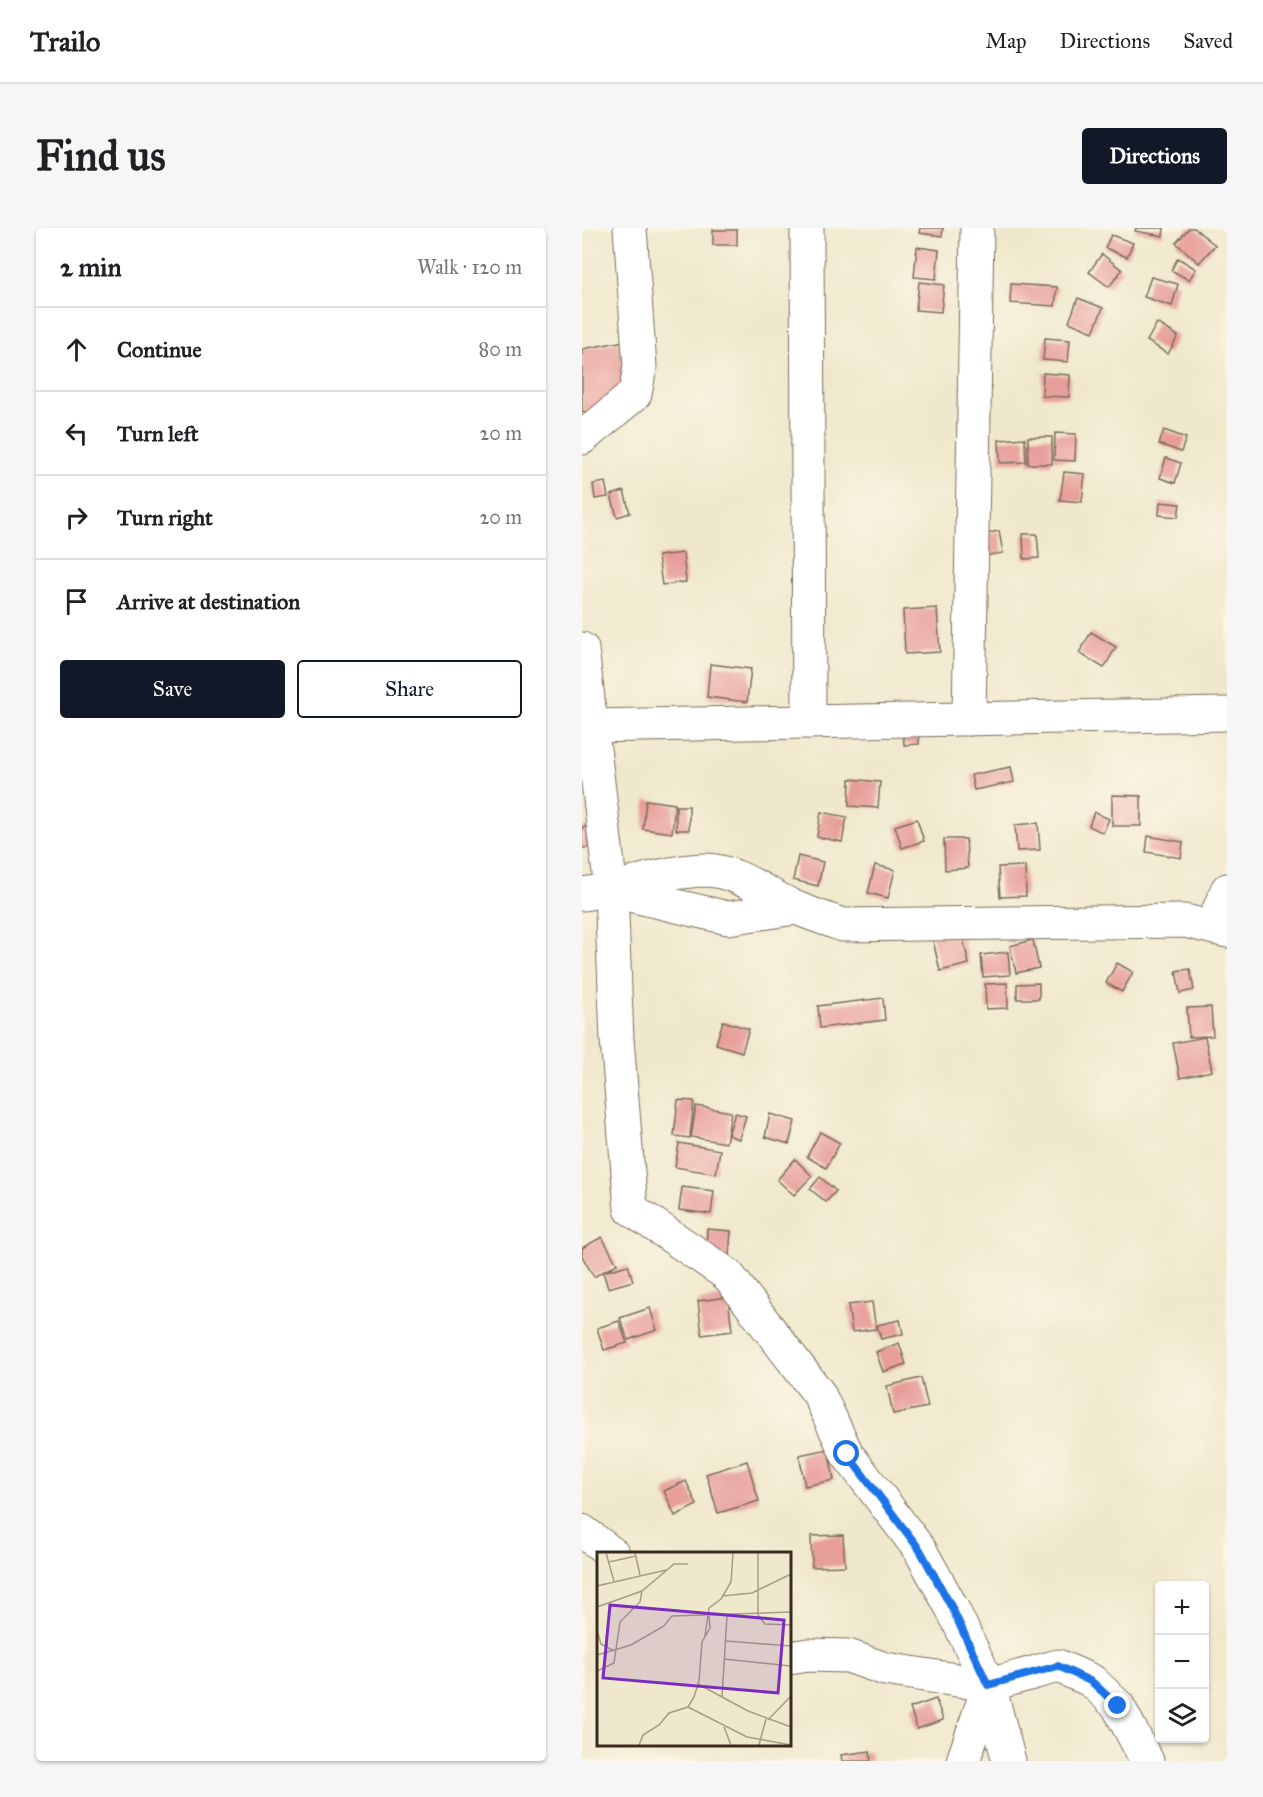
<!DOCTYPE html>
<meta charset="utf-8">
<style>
:root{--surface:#fff;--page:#f6f6f6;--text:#202124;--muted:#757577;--line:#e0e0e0;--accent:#111827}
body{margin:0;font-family:"IM FELL Great Primer",serif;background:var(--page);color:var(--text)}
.controls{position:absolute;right:18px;bottom:18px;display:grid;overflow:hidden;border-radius:6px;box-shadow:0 2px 4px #0004}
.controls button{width:54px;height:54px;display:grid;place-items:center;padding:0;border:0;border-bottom:2px solid var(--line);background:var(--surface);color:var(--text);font:30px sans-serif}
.stop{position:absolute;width:18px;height:18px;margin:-14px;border:4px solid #1a73e8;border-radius:50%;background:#fff}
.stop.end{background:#1a73e8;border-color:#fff;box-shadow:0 2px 6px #0008}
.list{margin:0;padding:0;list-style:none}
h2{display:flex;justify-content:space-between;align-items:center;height:78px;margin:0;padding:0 24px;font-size:26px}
h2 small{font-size:20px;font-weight:400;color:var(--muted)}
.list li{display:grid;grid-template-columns:39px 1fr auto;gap:18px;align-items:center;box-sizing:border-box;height:84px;padding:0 24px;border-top:2px solid var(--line)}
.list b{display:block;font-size:22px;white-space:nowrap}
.list em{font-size:20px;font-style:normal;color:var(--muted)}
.actions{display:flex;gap:12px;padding:18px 24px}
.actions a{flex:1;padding:14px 0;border:2px solid var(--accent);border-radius:6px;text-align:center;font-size:21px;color:var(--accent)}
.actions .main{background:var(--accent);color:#fff}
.icon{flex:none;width:33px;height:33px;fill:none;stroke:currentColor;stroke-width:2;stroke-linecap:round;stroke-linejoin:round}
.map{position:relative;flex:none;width:645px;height:1533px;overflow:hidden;border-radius:6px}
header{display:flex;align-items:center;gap:36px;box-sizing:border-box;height:84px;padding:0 30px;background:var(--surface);border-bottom:2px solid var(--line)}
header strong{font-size:28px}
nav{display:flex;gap:33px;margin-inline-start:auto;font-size:21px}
.intro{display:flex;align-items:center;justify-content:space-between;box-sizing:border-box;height:144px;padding:0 36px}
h1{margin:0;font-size:42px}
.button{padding:15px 27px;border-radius:6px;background:var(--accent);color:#fff;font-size:21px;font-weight:700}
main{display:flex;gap:36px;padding:0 36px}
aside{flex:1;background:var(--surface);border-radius:6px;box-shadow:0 2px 4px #0004}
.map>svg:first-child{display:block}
</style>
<header>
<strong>Trailo</strong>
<nav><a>Map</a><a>Directions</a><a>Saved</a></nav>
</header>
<div class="intro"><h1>Find us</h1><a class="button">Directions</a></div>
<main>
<aside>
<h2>2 min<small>Walk · 120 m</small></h2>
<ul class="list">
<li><svg class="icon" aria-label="ahead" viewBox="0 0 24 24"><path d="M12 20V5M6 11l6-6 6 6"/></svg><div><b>Continue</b></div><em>80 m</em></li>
<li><svg class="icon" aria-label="left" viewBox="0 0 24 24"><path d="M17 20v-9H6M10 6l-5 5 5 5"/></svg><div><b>Turn left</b></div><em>20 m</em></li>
<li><svg class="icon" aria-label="right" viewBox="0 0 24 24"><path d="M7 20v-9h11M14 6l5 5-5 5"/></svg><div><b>Turn right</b></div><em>20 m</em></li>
<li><svg class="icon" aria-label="arrive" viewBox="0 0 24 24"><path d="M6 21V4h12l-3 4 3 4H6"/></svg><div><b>Arrive at destination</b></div></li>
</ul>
<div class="actions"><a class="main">Save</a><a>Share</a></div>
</aside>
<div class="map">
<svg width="645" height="1533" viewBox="0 0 645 1533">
<rect width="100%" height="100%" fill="#fcf5e5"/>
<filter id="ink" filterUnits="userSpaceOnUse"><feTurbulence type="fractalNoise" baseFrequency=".0167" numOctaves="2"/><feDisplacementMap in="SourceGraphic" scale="12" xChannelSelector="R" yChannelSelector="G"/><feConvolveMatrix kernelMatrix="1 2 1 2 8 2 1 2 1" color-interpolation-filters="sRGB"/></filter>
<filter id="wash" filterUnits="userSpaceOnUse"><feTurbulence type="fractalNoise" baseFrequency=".008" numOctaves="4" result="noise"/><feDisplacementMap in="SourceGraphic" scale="24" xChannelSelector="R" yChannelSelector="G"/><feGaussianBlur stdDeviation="1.35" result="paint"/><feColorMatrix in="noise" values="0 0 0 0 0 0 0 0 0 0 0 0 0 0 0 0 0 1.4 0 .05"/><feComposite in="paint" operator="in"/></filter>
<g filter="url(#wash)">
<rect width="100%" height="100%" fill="#efe8cc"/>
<g id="blocks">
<g fill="#e79d9a">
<polygon points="338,0 361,0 360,8 337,5"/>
<polygon points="554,0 582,0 581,8 553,3"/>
<polygon points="607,0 612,0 633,17 617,35 594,15"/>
<rect x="131" y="2" width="24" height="15"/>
<polygon points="529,7 551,15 545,29 523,20"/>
<polygon points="335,19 357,22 354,51 332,49"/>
<polygon points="520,26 540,42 527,59 507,44"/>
<polygon points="596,30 614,41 607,52 589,42"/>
<polygon points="569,49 596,56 590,78 562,69"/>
<polygon points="337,54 362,57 359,84 334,82"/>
<polygon points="429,56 475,59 473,78 428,75"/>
<polygon points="496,70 521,80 511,104 487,94"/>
<polygon points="575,95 596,108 586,126 565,113"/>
<polygon points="463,110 488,112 486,134 461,132"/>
<polygon points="43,113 53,175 0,184 0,121"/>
<polygon points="461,145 488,147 487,169 460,168"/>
<polygon points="582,202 604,210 599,224 577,216"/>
<polygon points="473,205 494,206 493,233 472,232"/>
<rect x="446" y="209" width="24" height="27"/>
<polygon points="443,210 444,234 418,235 417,212"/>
<polygon points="584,230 599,235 593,255 578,250"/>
<polygon points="482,244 503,246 500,274 478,272"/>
<polygon points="23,254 26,269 13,271 11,256"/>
<polygon points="42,263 48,285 35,289 29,267"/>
<polygon points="578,274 598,276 596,289 577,287"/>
<polygon points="417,303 421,325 403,328 398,307"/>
<polygon points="441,306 455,306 457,330 442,331"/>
<polygon points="101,325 104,354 80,357 76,328"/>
<polygon points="355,380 358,424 323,426 321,382"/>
<polygon points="509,404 534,419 522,440 497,425"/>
<polygon points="128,436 169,441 165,474 125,469"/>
<polygon points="337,502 337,516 322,517 321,503"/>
<polygon points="429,539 432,554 392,562 389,547"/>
<polygon points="268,551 298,554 296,580 267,578"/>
<polygon points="530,567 559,568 559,598 530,598"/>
<polygon points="64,572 93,576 90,605 61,601"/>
<rect x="94" y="578" width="13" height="24"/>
<polygon points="239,584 265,589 260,614 235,609"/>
<polygon points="512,584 527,591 521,605 507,598"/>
<polygon points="335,591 342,613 320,620 313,598"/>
<polygon points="456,595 458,622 435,623 433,597"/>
<polygon points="0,599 13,599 14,619 0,620"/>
<polygon points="566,608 601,614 599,630 564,624"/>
<polygon points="362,611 384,611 386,640 363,642"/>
<polygon points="216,628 241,634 236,658 211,652"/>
<polygon points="293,637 313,642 306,670 286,665"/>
<polygon points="443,638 444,668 418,669 416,639"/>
<polygon points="379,702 387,736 358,743 350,708"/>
<polygon points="451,712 457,740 434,745 428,718"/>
<polygon points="426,724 428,747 401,749 399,727"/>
<polygon points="535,735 551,744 540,764 524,755"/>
<polygon points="608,741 612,762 598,765 594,743"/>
<polygon points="425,755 426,780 404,781 403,756"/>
<polygon points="457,755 457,771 435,771 435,756"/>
<polygon points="301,770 303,792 238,800 236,778"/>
<polygon points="629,779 631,808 607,809 605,780"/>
<polygon points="141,793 167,801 160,824 134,816"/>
<polygon points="623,809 630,843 598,850 591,815"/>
<polygon points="96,872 112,873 108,910 92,908"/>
<polygon points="114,878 149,884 144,915 109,909"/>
<polygon points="153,885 164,888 157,911 146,907"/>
<polygon points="188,886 213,893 207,916 183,909"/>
<polygon points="238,904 258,915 244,940 225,929"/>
<polygon points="97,915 138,922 134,946 93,939"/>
<polygon points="213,931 230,948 212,967 195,952"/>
<polygon points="238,949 254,963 244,974 228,961"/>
<polygon points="100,959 132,963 129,986 97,982"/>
<polygon points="125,1001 149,1003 147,1029 124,1027"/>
<polygon points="20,1009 35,1036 12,1049 0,1028 0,1020"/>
<polygon points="46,1037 51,1053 26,1060 21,1044"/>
<polygon points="146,1069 150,1103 120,1107 116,1073"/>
<polygon points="290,1074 294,1101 270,1104 266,1077"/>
<polygon points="68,1080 75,1102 46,1112 38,1090"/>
<polygon points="318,1092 321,1106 299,1111 295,1097"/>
<polygon points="37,1093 45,1115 22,1122 15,1100"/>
<polygon points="317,1115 324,1136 301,1144 294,1124"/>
<polygon points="339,1150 346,1179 311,1186 305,1158"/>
<polygon points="246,1221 252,1252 223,1258 217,1227"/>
<polygon points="165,1233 177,1273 136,1285 124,1246"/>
<polygon points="104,1253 115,1277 93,1288 82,1263"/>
<polygon points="261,1307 263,1338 230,1339 229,1308"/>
<polygon points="354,1471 361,1492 335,1501 328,1480"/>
<polygon points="288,1523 289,1533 260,1533 259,1527"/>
</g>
</g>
</g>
<g filter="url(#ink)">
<use href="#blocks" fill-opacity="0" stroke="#7a6c5b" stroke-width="1.5"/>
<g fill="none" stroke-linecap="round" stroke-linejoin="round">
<defs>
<g id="minor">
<polyline points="225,0 227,494"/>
<polyline points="0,210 53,166 58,139 48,0"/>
<polyline points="0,421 29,662 35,811 49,981 146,1047 237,1166 265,1226 338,1322 370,1380 407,1457 427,1533"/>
<polyline points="387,491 395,0"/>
<polyline points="9,498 645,486"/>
<polyline points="30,663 146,690 213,680"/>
<path d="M0,666c42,-5 80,-23 123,-24 32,0 62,25 89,37 16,7 33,12 48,18l343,-4 42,10"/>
<polyline points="630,699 645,662"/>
<polyline points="0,1303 31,1326"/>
<polyline points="207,1430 226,1427 266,1428 303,1441 407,1457 476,1438 510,1453 536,1478 565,1533"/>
<polyline points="381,1533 407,1457"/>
</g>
</defs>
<use href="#minor" stroke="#7a6c5b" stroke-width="35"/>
<use href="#minor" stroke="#fff" stroke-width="33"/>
</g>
</g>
<g fill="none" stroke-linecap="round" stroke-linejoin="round" filter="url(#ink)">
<polyline stroke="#1a73e8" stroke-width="8" points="265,1226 338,1322 370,1380 406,1457 476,1438 510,1454 536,1478"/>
</g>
<g transform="translate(15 1324)">
<rect width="194" height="194" fill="#efe8cc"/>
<path fill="none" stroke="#a79c86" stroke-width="1.5" d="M9,1l8,28M38,1l5,22M161,1v62l7,9 26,1M12,10l27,-6M0,34l69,-16M125,44l30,-3 39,-19M0,55l45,-16 32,-27h14M0,78l4,14 13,7M108,84l4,-28 12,-9 10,-17 2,-29M129,89l65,5M0,103l34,-10 33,-19 8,-10 119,-4M127,107l67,7M0,119l17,-8 6,-41 20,-20 2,-11M101,132l50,27 43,16M125,145l5,-81M91,155l59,30 44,8M171,168l23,-24M127,175l7,18M42,193l4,-10 16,-10 10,-12 19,-6 6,-10 5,-16 3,-39 8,-14 -1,-12M162,193l7,-26"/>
<path fill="#7b2cbf" fill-opacity="0.15" stroke="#7b2cbf" stroke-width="3" d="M13,53l174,15 -6,73 -175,-15z"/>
<rect width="194" height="194" fill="none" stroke="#3b2a1e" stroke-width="3"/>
</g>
</svg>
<div class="controls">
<button>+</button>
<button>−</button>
<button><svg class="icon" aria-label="layers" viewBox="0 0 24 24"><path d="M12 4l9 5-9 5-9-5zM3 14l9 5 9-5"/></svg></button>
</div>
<div class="stop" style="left:265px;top:1226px"></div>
<div class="stop end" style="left:536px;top:1478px"></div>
</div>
</main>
